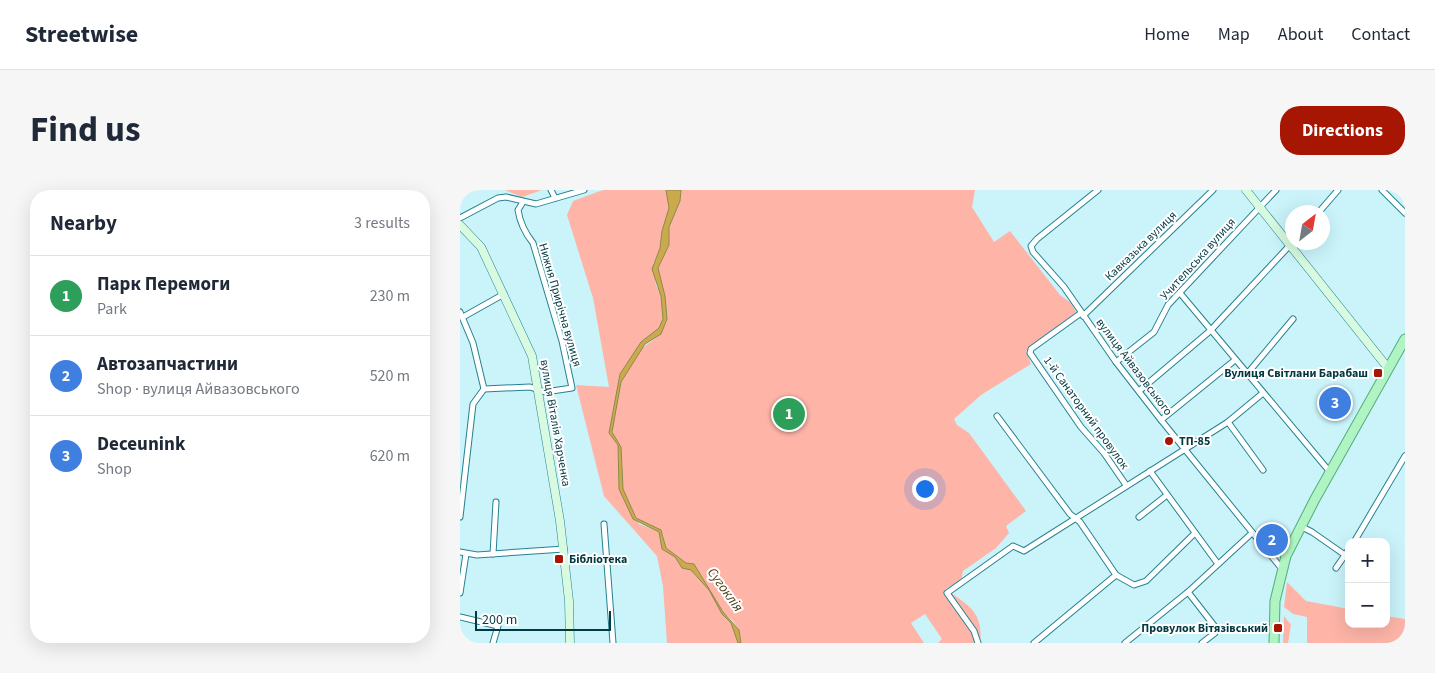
<!DOCTYPE html>
<meta charset="utf-8">
<style>
:root{--surface:#fff;--page:#f6f6f7;--text:#1f2937;--muted:#747a83;--line:#e0e1e3;--accent:#a71503}
body{margin:0;font-family:"Source Sans 3",sans-serif;background:var(--page);color:var(--text)}
.controls{position:absolute;right:15px;bottom:15px;display:grid;overflow:hidden;border-radius:10px;box-shadow:0 5px 20px #0002}
.controls button{width:45px;height:45px;display:grid;place-items:center;padding:0;border:0;border-bottom:1px solid var(--line);background:var(--surface);color:var(--text);font:25px sans-serif}
.compass{position:absolute;left:825px;top:15px;width:45px;height:45px;border-radius:50%;background:var(--surface);box-shadow:0 5px 20px #0002;rotate:31deg}
.scale{position:absolute;left:15px;bottom:12px;width:136px;box-sizing:border-box;padding-left:5px;border:2px solid #033942;border-top:0;font-size:14px;line-height:18px;white-space:nowrap;color:#033942;-webkit-text-stroke:4px #fff;paint-order:stroke}
.you{position:absolute;left:464px;top:298px;width:18px;height:18px;margin:-12px;border:4px solid #fff;border-radius:50%;background:#1a73e8;box-shadow:0 0 0 8px #1a73e833}
.badge{display:grid;place-items:center;width:32px;height:32px;border-radius:50%;background:var(--accent);color:#fff;font-size:16px;font-weight:700}
.pin{position:absolute;translate:-50% -50%;border:2px solid #fff;box-shadow:0 1px 5px #0006}
.list{margin:0;padding:0;list-style:none}
h2{display:flex;justify-content:space-between;align-items:center;height:65px;margin:0;padding:0 20px;font-size:21px}
h2 small{font-size:16px;font-weight:400;color:var(--muted)}
.list li{display:grid;grid-template-columns:32px 1fr auto;gap:15px;align-items:center;box-sizing:border-box;height:80px;padding:0 20px;border-top:1px solid var(--line)}
.list b{display:block;font-size:19px;white-space:nowrap}
.list p{margin:0;font-size:16px;white-space:nowrap;color:var(--muted)}
.list em{font-size:16px;font-style:normal;color:var(--muted)}
.map{position:relative;flex:none;width:945px;height:453px;overflow:hidden;border-radius:20px}
header{display:flex;align-items:center;gap:30px;box-sizing:border-box;height:70px;padding:0 25px;background:var(--surface);border-bottom:1px solid var(--line)}
header strong{font-size:24px}
nav{display:flex;gap:28px;margin-inline-start:auto;font-size:18px}
.intro{display:flex;align-items:center;justify-content:space-between;box-sizing:border-box;height:120px;padding:0 30px}
h1{margin:0;font-size:35px}
.button{padding:12px 22px;border-radius:20px;background:var(--accent);color:#fff;font-size:18px;font-weight:700}
main{display:flex;gap:30px;padding:0 30px}
aside{flex:1;background:var(--surface);border-radius:20px;box-shadow:0 5px 20px #0002}
.map>svg:first-child{display:block}
</style>
<header>
<strong>Streetwise</strong>
<nav><a>Home</a><a>Map</a><a>About</a><a>Contact</a></nav>
</header>
<div class="intro"><h1>Find us</h1><a class="button">Directions</a></div>
<main>
<aside>
<h2>Nearby<small>3 results</small></h2>
<ul class="list">
<li><span class="badge" style="background:#2e9e5b">1</span><div><b>Парк Перемоги</b><p>Park</p></div><em>230 m</em></li>
<li><span class="badge" style="background:#3f7fe0">2</span><div><b>Автозапчастини</b><p>Shop · вулиця Айвазовського</p></div><em>520 m</em></li>
<li><span class="badge" style="background:#3f7fe0">3</span><div><b>Deceunink</b><p>Shop</p></div><em>620 m</em></li>
</ul>
</aside>
<div class="map">
<svg width="945" height="453" viewBox="0 0 945 453">
<rect width="100%" height="100%" fill="#caf3fa"/>
<g fill="#feb5a8">
<polygon points="45,0 82,0 62,7"/>
<polygon points="143,0 206,0 209,18 202,41 200,58 193,74 196,95 201,106 203,129 199,138 181,152 160,184 149,243 158,255 159,299 179,334 199,342 202,350 201,357 215,367 219,374 231,380 249,400 262,424 271,433 278,453 207,453 203,396 197,366 144,306 116,195 149,197 133,108 107,25 113,11"/>
<path d="M221,0h294l-3,17 22,35 16,-11 50,64 11,8 5,9 -50,39 5,13 -50,31 -27,24 3,6 12,8 57,78 -20,15 3,7 -13,15 -33,23 -2,10 -16,8c22,15 39,23 35,54h-42l4,-4 -17,-25 -14,9 13,20h-183l-2,-13 -6,-9 -10,-9 -29,-48 -8,-1 -20,-15 -3,-14 -27,-16 -13,-29 -2,-42 -7,-11 -2,-8 9,-46 20,-33 15,-11 8,-11 3,-8 -2,-23 -7,-28 11,-23v-18l11,-26z"/>
<polygon points="827,392 846,411 889,419 889,434 926,434 926,426 945,429 945,453 847,453 847,427 833,424 824,417"/>
<polygon points="824,426 831,435 828,453 823,453"/>
</g>
<polygon fill="#caaa4d" stroke="#8e884a" points="206,0 221,0 220,11 209,37 209,55 198,78 205,106 207,129 201,144 185,154 161,192 152,242 161,257 163,299 176,328 201,340 206,358 226,373 234,374 263,422 279,440 281,453 278,453 271,433 262,424 249,400 231,380 222,378 215,367 202,359 199,342 173,329 159,299 158,255 149,243 160,184 181,152 199,138 203,129 201,106 192,79 200,58 202,41 209,18"/>
<g fill="none" stroke-linecap="round" stroke-linejoin="round">
<defs>
<g id="street">
<polyline points="91,0 95,8"/>
<polyline points="638,0 577,49 571,56 573,62 604,97 656,172 701,230 822,379"/>
<polyline points="922,0 945,23"/>
<polyline points="859,22 878,0"/>
<polyline points="0,28 38,8 46,7 76,14 124,0"/>
<polyline points="720,103 870,282"/>
<polyline points="0,122 13,153 24,199"/>
<polyline points="621,123 571,159 570,163 621,237 644,263 666,295"/>
<polyline points="623,126 753,0"/>
<polyline points="3,127 44,104"/>
<polyline points="656,172 694,142 708,115 816,0"/>
<polyline points="787,184 833,129"/>
<path d="M24,199l46,-2 15,5 27,-4 -10,-47 -29,-98c-8,-10 -13,-20 -15,-33l5,-8"/>
<polyline points="679,201 750,141 832,53"/>
<polyline points="537,226 610,324 620,332 656,385"/>
<polyline points="701,230 775,170"/>
<polyline points="768,232 803,280"/>
<polyline points="690,281 758,374"/>
<polyline points="0,327 13,214 24,199"/>
<polyline points="679,327 707,305"/>
<polyline points="144,334 153,453"/>
<polyline points="840,336 852,342 885,365 889,359"/>
<polyline points="894,352 945,266"/>
<polyline points="0,362 17,365 104,359"/>
<polyline points="33,364 36,312"/>
<polyline points="876,378 885,365"/>
<polyline points="728,402 756,438 755,443 742,453"/>
<polyline points="0,403 6,364"/>
<polyline points="0,427 38,436 33,453"/>
<polyline points="518,453 514,441 487,403 553,356 564,361 768,232 803,203"/>
<polyline points="574,453 656,385 674,395 686,391 735,343"/>
<polyline points="665,453 728,402 792,343"/>
</g>
<g id="secondary">
<polyline points="786,0 928,178"/>
<polyline points="0,35 21,57 72,166 100,331 109,411 110,453"/>
</g>
<polyline id="primary" points="814,453 815,411 826,366 855,309 945,149"/>
</defs>
<use href="#street" stroke="#268290" stroke-width="7"/>
<use href="#secondary" stroke="#268290" stroke-width="9"/>
<use href="#primary" stroke="#50ae7b" stroke-width="11"/>
<use href="#street" stroke="#fff" stroke-width="5"/>
<use href="#secondary" stroke="#d7fae0" stroke-width="8"/>
<use href="#primary" stroke="#aff4c2" stroke-width="9"/>
</g>
<g fill="#a71503" stroke="#fff" stroke-width="2">
<rect x="913" y="178" width="10" height="10" rx="2.5"/>
<circle cx="709" cy="251" r="5"/>
<rect x="94" y="364" width="10" height="10" rx="2.5"/>
<rect x="813" y="433" width="10" height="10" rx="2.5"/>
</g>
<g text-anchor="middle" dominant-baseline="central" stroke-width="4" stroke-linejoin="round" paint-order="stroke">
<g font-size="12" fill="#033942" stroke="#fff">
<text transform="translate(681 56) rotate(-44)">Кавказька вулиця</text>
<text transform="translate(738 69) rotate(-48)">Учительська вулиця</text>
<text transform="translate(100 115) rotate(74)">Нижня Прирічна вулиця</text>
<text transform="translate(674 177) rotate(53)">вулиця Айвазовського</text>
<text transform="translate(626 223) rotate(54)">1-й Санаторний провулок</text>
<text transform="translate(95 233) rotate(80)">вулиця Віталія Харченка</text>
</g>
<g font-size="12" font-weight="bold" fill="#033942" stroke="#fff" text-anchor="end">
<text x="908" y="183">Вулиця Світлани Барабаш</text>
<text x="719" y="251" text-anchor="start">ТП-85</text>
<text x="109" y="369" text-anchor="start">Бібліотека</text>
<text x="808" y="438">Провулок Вітязівський</text>
</g>
<g font-size="14" font-style="italic" fill="#4f421a" stroke="#fff">
<text transform="translate(265 400) rotate(54)">Сугоклія</text>
</g>
</g>
</svg>
<div class="controls">
<button>+</button>
<button>−</button>
</div>
<svg class="compass" viewBox="-18 -18 36 36"><path d="M0-13l5 13h-10z" fill="#e53935"/><path d="M0 13l5-13h-10z" fill="#747a83"/></svg>
<div class="scale">200 m</div>
<div class="you"></div>
<div class="pin badge" style="left:329px;top:224px;background:#2e9e5b">1</div>
<div class="pin badge" style="left:812px;top:350px;background:#3f7fe0">2</div>
<div class="pin badge" style="left:875px;top:213px;background:#3f7fe0">3</div>
</div>
</main>
